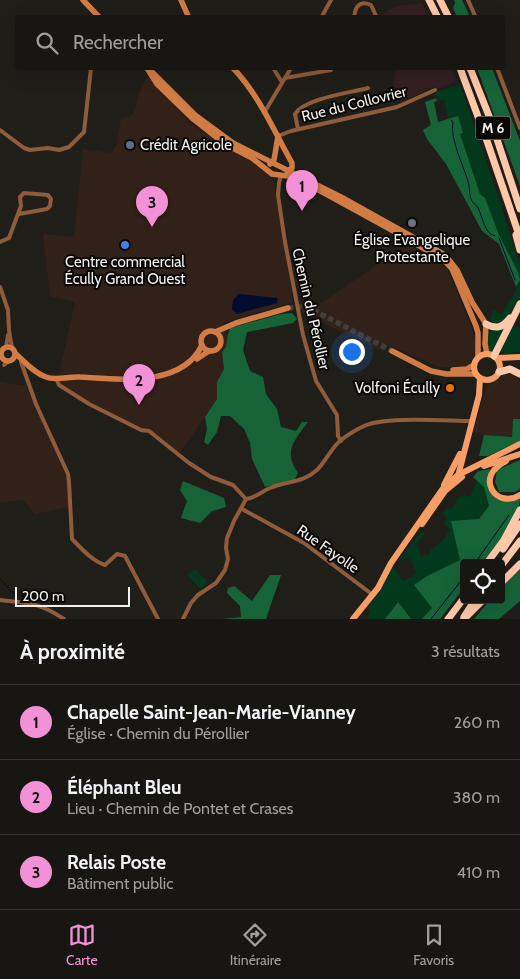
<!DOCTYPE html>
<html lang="fr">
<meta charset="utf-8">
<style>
:root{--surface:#181613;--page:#211f1c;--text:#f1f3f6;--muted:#9f9fa0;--line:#363533;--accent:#f291d6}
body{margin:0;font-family:Cabin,sans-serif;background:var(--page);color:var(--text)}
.controls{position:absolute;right:15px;bottom:15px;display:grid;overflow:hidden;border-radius:5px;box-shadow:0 5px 20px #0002}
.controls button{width:45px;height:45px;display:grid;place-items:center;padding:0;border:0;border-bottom:1px solid var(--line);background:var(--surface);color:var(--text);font:25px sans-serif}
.scale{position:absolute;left:15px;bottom:12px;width:115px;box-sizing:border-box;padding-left:5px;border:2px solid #f1f0ec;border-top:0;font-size:14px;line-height:18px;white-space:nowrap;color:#f1f0ec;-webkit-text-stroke:4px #090807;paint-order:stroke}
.you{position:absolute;left:351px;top:351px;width:18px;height:18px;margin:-12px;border:4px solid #fff;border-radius:50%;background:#1a73e8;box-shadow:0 0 0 8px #1a73e833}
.badge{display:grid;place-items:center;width:32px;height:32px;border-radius:50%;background:var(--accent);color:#111;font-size:16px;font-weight:700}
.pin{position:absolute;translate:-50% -41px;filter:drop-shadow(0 1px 2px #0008)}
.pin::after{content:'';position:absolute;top:26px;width:18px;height:15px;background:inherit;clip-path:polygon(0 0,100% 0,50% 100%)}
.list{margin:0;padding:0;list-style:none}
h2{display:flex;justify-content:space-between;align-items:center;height:65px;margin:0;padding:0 20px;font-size:21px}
h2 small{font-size:16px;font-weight:400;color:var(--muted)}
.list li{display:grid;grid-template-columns:32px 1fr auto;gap:15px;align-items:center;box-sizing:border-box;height:75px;padding:0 20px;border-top:1px solid var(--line)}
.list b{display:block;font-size:19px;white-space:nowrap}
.list p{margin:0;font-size:16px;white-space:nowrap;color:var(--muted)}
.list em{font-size:16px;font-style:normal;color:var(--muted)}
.icon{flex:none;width:28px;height:28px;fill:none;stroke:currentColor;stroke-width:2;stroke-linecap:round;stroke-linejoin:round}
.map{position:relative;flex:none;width:520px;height:619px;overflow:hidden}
.search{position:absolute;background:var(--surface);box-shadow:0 5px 20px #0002;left:15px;right:15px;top:15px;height:55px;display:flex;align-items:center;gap:12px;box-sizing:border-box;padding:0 18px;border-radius:5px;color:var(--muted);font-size:19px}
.sheet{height:290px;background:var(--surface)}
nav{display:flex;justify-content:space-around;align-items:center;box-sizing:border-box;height:70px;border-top:1px solid var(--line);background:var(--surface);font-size:14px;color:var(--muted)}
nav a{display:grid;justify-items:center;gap:2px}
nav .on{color:var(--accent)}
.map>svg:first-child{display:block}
</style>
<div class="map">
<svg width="520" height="619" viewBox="0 0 520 619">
<rect width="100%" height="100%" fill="#201e19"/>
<g fill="#322119">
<polygon points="148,74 192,125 254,161 274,182 293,302 222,323 228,334 226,347 222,352 224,369 217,382 217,399 180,453 158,438 124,420 89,404 57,384 75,302 50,296 43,234 74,237 83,149 111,153 117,144 121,118 131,116 135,111 138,97"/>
<polygon points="408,244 437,260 448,271 471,326 476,349 472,363 464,366 439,367 387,344 383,352 302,313 300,302 318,305"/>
<polygon points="506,373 516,375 520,380 520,419 513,419 512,437 484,435 473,432 486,387"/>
<polygon points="0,382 26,386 65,473 68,481 69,507 35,514 23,500 0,503"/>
</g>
<g fill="#331f22">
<polygon points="422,3 428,17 383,17 382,14 396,6"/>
<polygon points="396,68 451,68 456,79 454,82 437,89 433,87 424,89 423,93 400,101 397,100 394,83"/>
</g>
<g fill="#02391c">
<polygon points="460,84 500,202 520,266 520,298 506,321 496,326 491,323 491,316 494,309 501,315 516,291 516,287 519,280 480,194 459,134 463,133 457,117 449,120 444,100 437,101 436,92"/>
<polygon points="513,325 520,329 520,352 505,354 500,351"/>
<polygon points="506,327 493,352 488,352 488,339 491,329"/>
<polygon points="477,480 484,487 489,506 479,519 460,560 427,576 432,608 422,619 411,619 397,602 385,619 367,619 370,613 368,608 381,590 393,567 403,581 417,574 409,557 397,562 422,531 425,534 417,543 421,557 431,554 430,550 442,542 450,530 444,523 447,518 442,513 447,508 452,509 458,498 463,495 470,497"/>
<polygon points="195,569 208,582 201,589 187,575"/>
</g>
<g fill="#166338">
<polygon points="454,0 462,0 470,17 457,17 453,8 455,3"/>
<polygon points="477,68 492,68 520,141 520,186"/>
<polygon points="436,98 437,101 434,102 438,122 458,116 463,133 460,134 480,194 485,198 499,235 517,270 520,280 516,287 499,244 482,231 446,164 427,139 423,130 431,125 425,102"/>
<path d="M292,313l5,6 -4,4 -46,9 -4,18 7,21 13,6 3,17 11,15 4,18 15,4 6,-9h6c-14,19 -25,29 -10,51l-4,8 -29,6 -13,-28 -2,-16 -6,-14 -14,-13h-9l-4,16 -9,13 -4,-3 3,-13 -2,-12 12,-18v-17l7,-13 -2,-17 4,-5 2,-13 2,-6 51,-14z"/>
<polygon points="513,419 520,419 520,441 488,456 479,456 484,435 512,437"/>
<polygon points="520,460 520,489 515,492 499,492 495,482 497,470"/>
<path d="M490,469l-2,13 3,11 18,8 11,-3c0,19 -26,50 -37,65h-19v25l-24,31h-18l10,-11 -18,-23 13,-9 33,-16 -9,-39 28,-2 10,-13 -5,-19 -11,-10 5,-6z"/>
<polygon points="183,481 224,498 226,507 212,511 200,523 181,518 187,501 180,490"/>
<polygon points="520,570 520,601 499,619 474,619 490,600 501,600 501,588"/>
<polygon points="270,575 281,575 266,619 222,619 241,617 240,606 227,593 228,588 234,586 252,601"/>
<polygon points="398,602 411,619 385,619"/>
</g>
<polygon fill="#000c2f" points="239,294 278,298 277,303 237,314 232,309 233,300"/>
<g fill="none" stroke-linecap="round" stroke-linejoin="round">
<g stroke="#000c2f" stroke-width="1">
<path d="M451,120l2,2c-3,17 10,43 15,59 2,6 1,12 3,18 1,4 6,6 7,9 5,9 6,26 17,28"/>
<polyline points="499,238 515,280"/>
<polyline points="475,563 509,515"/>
<polyline points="0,579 17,597"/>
<polyline points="431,619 464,577"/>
</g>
<polyline stroke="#3f3e39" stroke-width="5.5" stroke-dasharray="5.5 3" stroke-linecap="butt" points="288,308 301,307 315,311 392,351"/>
<g stroke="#905b3a" stroke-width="4">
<polyline points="468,0 476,18"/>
<polyline points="321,18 331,0"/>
<path d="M354,18c1,-11 5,-18 17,-13l6,13"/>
<polyline points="273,68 282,82"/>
<polyline points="497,68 520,128"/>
<polyline points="285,78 291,68"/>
<polyline points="264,113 285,78 331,70 332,68"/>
<path d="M298,129l-3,-15c10,-16 55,-21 73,-26"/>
<polyline points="0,130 24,148 30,150 48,148 59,150 69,147 84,132 91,68"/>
<polyline points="278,136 291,131 397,107 435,90"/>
<polyline points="281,175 279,183 278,195 285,242 303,335 316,381 337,415 338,436 341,441"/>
<polyline points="0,242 9,238 21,206 20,197 24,193 48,195 51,199 50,206 47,209 19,214"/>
<polyline points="0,287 8,310 9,330 12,348"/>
<polyline points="6,347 8,335"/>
<path d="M21,362l15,42 32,70 1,8 3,57c9,9 20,22 33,26l12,-11 8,2 33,63"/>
<polyline points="4,365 9,361"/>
<polyline points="56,378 59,385 89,404 141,430 149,431 189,463 211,477 233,485 246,499"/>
<polyline points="242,509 304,543 373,595"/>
<path d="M0,600c29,3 38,2 64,19"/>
<path d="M183,619l8,-16 7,-8 18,-12 9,-13 3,-11 -2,-11 1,-10 7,-17 12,-22c10,-1 16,-8 24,-11 16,-7 33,-5 47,-18 7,-7 12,-17 19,-25 6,-7 19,-15 28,-19 21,-10 83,-5 108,-5"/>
</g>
<g stroke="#d27c45" stroke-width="5.5">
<polyline points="83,0 100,18"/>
<polyline points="181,0 189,18"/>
<polyline points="147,68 157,84 192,118 225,144 252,158 272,174 295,177 388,228 444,260 452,269 476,326 478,333 478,357"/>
<path d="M233,68c26,27 41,63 59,95v5l-5,3"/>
<polyline points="153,73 195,115 233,143 341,197 445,255 457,270 472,302 486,324 485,344 487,354"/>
<polyline points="270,164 274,160 278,136"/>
<circle cx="211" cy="341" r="10"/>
<polyline points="215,332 236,323 288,308"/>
<circle cx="8" cy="354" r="7"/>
<polyline points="392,351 431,371 446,374 476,374"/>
<path d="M16,354c9,8 18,19 30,23 10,4 24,-1 34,0 38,2 102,11 122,-32"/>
<polyline points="197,359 209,351"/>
<polyline points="453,370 467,369 474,365"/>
</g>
<g stroke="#f79e67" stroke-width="6">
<circle cx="487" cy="367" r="13"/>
<polyline points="497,358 520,357"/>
<path d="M506,461c-33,16 -9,49 14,34"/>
<polyline points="484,466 520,454"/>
<polyline points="458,476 479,395 480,378"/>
<polyline points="444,485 460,454"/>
<polyline points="422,524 445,491 462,477"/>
<polyline points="353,619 378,588 391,563 444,487 458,475 520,444"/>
</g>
<g stroke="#ffc8a9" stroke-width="7">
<polyline points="429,0 438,18"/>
<polyline points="440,0 449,18"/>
<polyline points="460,68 487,141 520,238"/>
<polyline points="470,68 491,121 520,209"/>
<polyline points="516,235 520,250"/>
<path d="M486,324c11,6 17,3 24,-6"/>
<polyline points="494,356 520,304"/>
<polyline points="499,372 510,369 520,374"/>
<polyline points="503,549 520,524"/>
<polyline points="487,563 504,540 520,510"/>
<polyline points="501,566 520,541"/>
<polyline points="501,583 520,564"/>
<polyline points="464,617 475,600"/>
<polyline points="448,619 464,598"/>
<polyline points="464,619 483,600"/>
</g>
</g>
<circle fill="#5c6f8a" stroke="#090807" stroke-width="2" cx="130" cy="145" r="5"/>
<circle fill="#6b7280" stroke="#090807" stroke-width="2" cx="412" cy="223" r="5"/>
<circle fill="#3f7fe0" stroke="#090807" stroke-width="2" cx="125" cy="245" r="5"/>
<circle fill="#e8710a" stroke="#090807" stroke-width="2" cx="450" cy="388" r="5"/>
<g text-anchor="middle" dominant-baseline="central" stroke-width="4" stroke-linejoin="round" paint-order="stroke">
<rect fill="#090807" stroke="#abaaa7" stroke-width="1" x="475.5" y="116.5" width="35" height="23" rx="4"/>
<g font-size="14" font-weight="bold" fill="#f1f0ec">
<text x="493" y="128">M 6</text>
</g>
<g font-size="15" fill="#f1f0ec" stroke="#090807">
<text transform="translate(354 104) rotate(-14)">Rue du Collovrier</text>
<text transform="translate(311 309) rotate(77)">Chemin du Pérollier</text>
<text transform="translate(328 549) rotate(35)">Rue Fayolle</text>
</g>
<g font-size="15" fill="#f1f0ec" stroke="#090807">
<text x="140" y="145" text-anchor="start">Crédit Agricole</text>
<text x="412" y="240">Église Evangelique<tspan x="412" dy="17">Protestante</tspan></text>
<text x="125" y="262">Centre commercial<tspan x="125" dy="17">Écully Grand Ouest</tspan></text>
<text x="440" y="388" text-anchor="end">Volfoni Écully</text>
</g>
</g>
</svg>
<div class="controls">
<button><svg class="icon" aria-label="locate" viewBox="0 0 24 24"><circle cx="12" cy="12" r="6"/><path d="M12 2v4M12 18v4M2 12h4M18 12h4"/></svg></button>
</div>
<div class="scale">200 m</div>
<div class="you"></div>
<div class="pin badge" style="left:302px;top:211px">1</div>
<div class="pin badge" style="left:139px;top:405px">2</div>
<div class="pin badge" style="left:152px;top:227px">3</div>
<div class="search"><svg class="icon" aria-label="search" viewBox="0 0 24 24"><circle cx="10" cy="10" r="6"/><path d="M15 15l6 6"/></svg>Rechercher</div>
</div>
<section class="sheet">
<h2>À proximité<small>3 résultats</small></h2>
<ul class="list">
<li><span class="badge">1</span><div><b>Chapelle Saint-Jean-Marie-Vianney</b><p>Église · Chemin du Pérollier</p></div><em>260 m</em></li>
<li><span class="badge">2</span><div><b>Éléphant Bleu</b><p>Lieu · Chemin de Pontet et Crases</p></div><em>380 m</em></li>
<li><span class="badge">3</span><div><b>Relais Poste</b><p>Bâtiment public</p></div><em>410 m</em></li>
</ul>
</section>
<nav>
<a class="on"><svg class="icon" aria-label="map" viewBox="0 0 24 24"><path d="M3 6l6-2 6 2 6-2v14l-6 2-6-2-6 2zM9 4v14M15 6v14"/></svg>Carte</a>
<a><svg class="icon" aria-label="directions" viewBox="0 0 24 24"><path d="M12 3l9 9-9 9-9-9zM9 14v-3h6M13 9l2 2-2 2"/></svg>Itinéraire</a>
<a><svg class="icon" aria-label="saved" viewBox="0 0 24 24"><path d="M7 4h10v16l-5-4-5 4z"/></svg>Favoris</a>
</nav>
